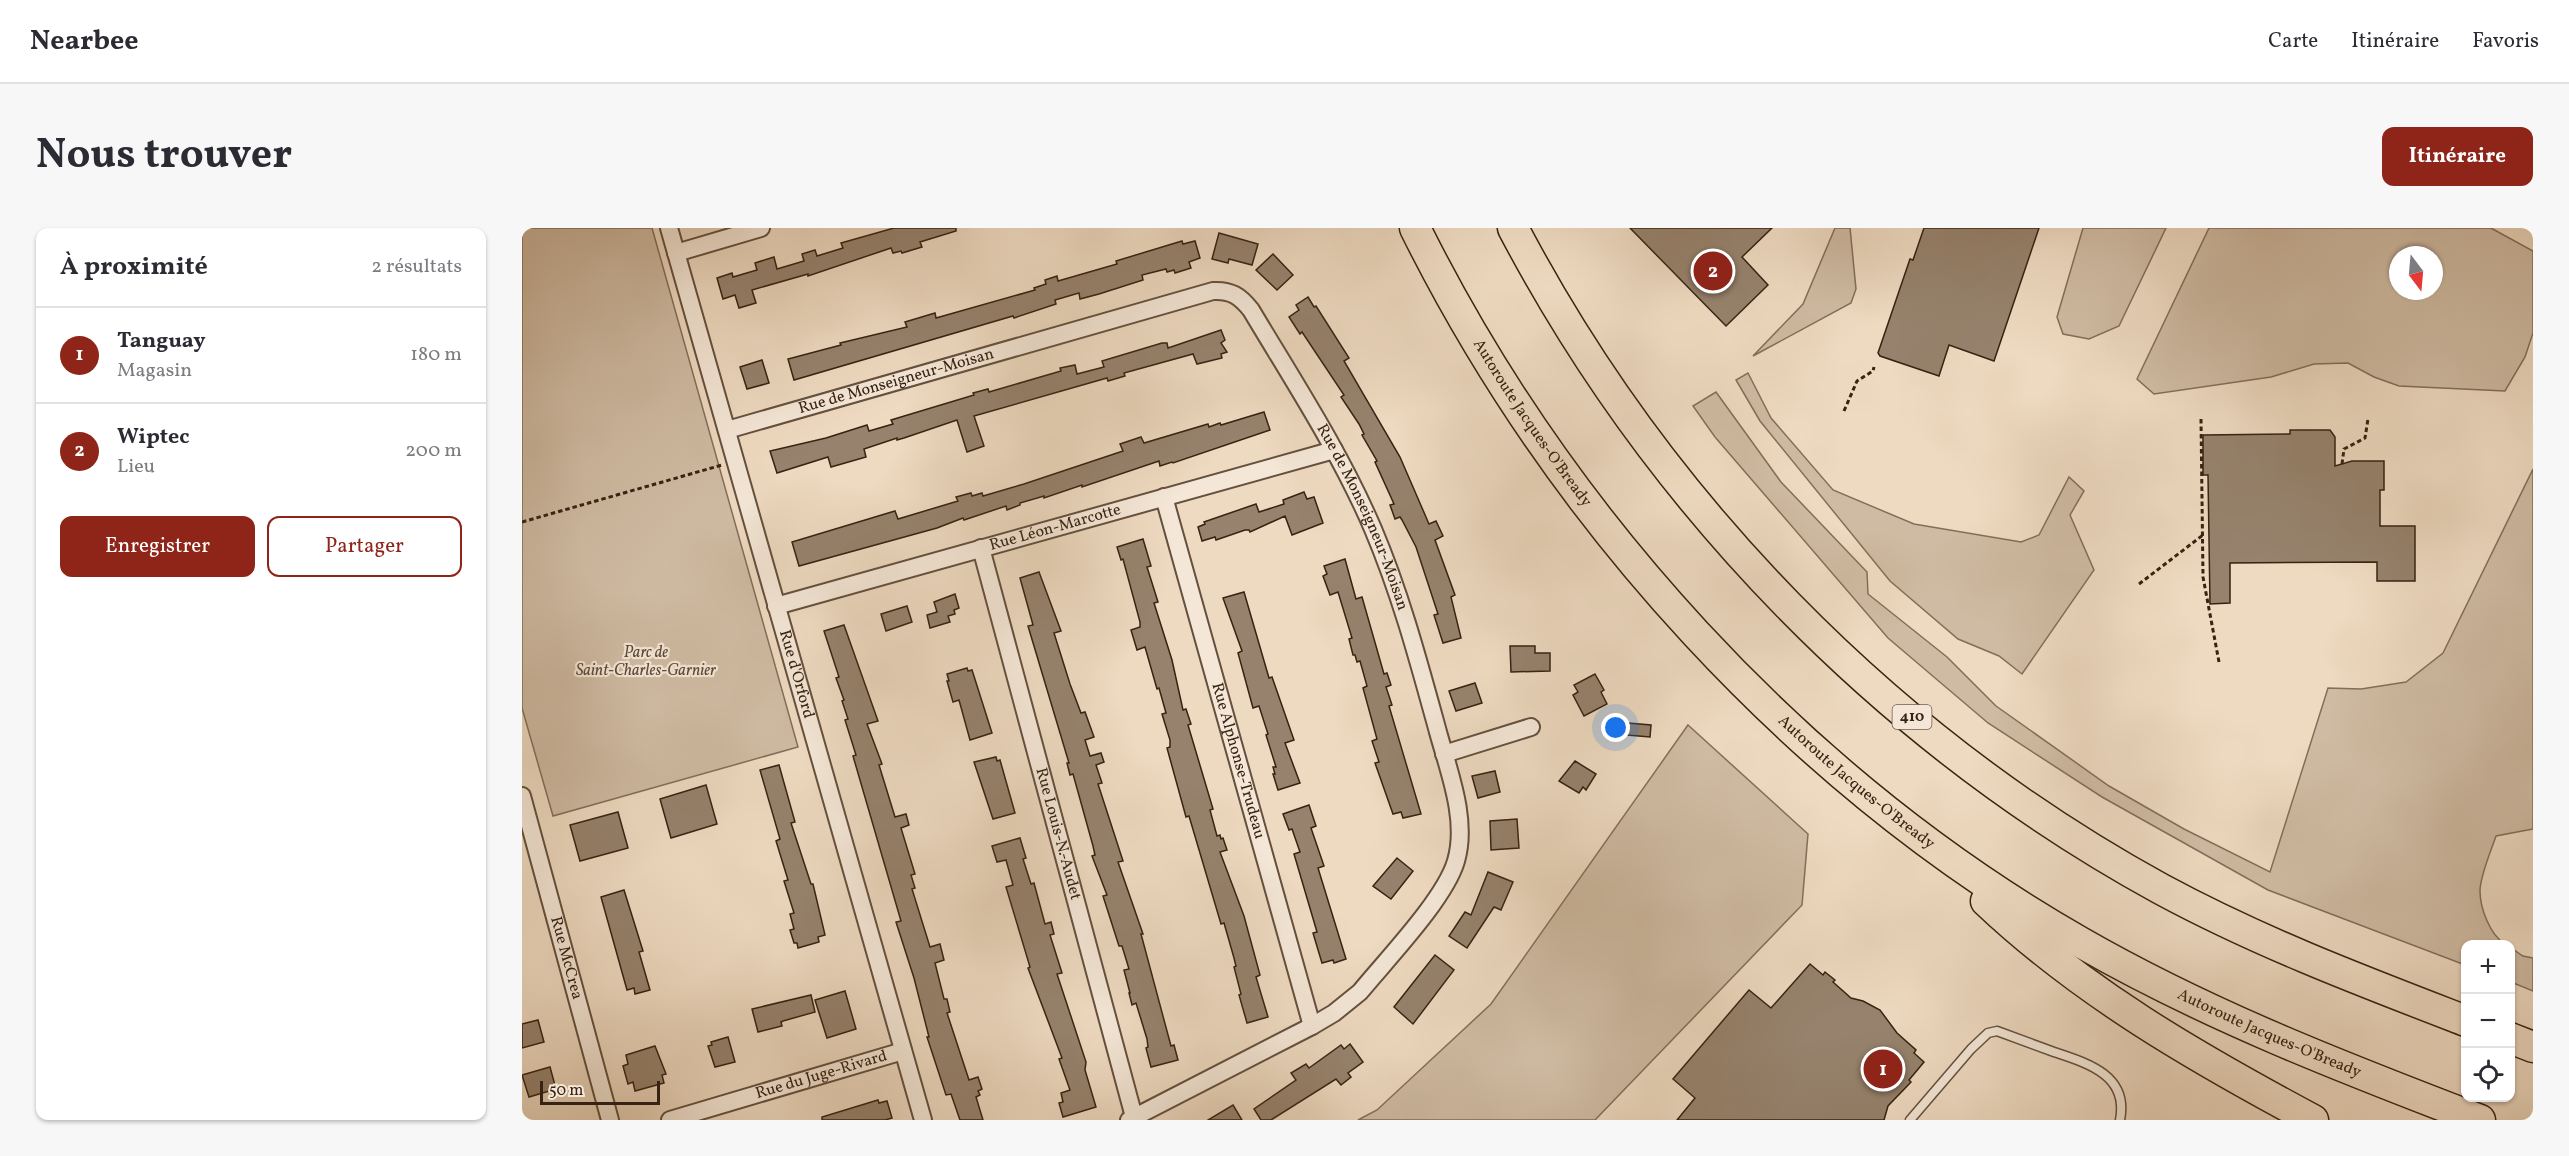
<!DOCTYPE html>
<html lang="fr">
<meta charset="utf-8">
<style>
:root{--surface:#fff;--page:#f7f7f7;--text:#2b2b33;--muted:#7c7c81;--line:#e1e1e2;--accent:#8f2418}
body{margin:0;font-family:Vollkorn,serif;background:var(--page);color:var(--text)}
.controls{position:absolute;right:18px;bottom:18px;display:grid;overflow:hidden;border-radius:12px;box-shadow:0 2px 4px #0004}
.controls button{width:54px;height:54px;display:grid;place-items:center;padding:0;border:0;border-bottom:2px solid var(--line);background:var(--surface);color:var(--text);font:30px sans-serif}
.compass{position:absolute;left:1867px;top:18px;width:54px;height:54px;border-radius:50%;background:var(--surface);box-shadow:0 2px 4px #0004;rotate:164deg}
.scale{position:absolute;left:18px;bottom:15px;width:120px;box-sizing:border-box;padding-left:6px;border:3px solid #372213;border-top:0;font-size:16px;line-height:21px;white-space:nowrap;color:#372213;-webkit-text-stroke:4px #f4e7d7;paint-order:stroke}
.you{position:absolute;left:1094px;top:500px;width:21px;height:21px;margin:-15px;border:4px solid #fff;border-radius:50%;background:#1a73e8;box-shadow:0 0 0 9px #1a73e833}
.badge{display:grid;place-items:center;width:39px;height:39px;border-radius:50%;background:var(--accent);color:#fff;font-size:20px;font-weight:700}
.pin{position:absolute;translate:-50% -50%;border:3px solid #fff;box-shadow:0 2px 6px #0006}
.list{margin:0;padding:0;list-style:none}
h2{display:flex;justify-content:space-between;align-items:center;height:78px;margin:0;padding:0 24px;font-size:26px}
h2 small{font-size:20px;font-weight:400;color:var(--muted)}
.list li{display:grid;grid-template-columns:39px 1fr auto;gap:18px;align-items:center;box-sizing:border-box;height:96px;padding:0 24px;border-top:2px solid var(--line)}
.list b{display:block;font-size:22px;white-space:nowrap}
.list p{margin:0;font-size:20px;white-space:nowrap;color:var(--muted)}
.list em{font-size:20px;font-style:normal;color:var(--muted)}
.actions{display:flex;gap:12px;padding:18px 24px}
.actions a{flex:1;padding:14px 0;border:2px solid var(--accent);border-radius:12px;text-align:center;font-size:21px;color:var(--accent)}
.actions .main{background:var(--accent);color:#fff}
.icon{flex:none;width:33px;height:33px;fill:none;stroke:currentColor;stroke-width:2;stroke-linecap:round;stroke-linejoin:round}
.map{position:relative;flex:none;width:2011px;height:892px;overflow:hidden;border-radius:12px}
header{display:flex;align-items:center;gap:36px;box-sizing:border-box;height:84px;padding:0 30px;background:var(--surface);border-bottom:2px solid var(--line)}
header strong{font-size:28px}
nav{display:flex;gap:33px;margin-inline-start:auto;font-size:21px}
.intro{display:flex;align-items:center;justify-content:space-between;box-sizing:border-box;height:144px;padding:0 36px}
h1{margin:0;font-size:42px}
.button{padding:15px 27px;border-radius:12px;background:var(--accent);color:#fff;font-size:21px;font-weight:700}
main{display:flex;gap:36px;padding:0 36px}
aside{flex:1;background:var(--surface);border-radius:12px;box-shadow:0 2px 4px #0004}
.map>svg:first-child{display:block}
</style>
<header>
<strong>Nearbee</strong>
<nav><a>Carte</a><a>Itinéraire</a><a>Favoris</a></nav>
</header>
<div class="intro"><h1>Nous trouver</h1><a class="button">Itinéraire</a></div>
<main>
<aside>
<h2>À proximité<small>2 résultats</small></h2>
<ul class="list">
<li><span class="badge">1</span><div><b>Tanguay</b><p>Magasin</p></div><em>180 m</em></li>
<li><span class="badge">2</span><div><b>Wiptec</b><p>Lieu</p></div><em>200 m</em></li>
</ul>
<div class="actions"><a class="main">Enregistrer</a><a>Partager</a></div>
</aside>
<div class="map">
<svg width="2011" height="892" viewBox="0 0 2011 892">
<rect width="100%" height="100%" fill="#eedac1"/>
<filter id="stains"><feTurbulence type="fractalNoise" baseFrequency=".00333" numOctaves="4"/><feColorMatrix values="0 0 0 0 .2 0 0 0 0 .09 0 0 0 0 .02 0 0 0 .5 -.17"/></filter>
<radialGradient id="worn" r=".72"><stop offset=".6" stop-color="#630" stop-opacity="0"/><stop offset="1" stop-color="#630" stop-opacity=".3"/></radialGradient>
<g fill="#cfbba3" stroke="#836e5b" stroke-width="1.5" fill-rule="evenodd">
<polygon points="0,0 130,0 276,519 31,588 0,480"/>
<polygon points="1313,0 1328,0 1334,61 1329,75 1231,128 1281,76"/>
<polygon points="1561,0 1644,0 1597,98 1567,111 1541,106 1535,89"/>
<path d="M1687,0h282l42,23v82l-8,24 -20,34 -106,-5 -25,-9 -26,-14 -34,1 -43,13 -117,17 -17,-15zM1876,27h36v36h-36z"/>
<polygon points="1226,145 1249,190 1311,262 1392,296 1499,314 1517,307 1547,249 1562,263 1548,287 1572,342 1500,446 1477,428 1436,411 1368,353 1238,193 1214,152"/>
<path d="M1194,164l65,90 86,90 1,22 79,63 49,49 113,80 75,43 86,43 58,-184 33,1 45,-7 37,-29 90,-184v360l-37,7c-5,15 -16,40 -16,55 0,17 10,44 25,53h-39l-1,21 -197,-75 -166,-93 -114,-74 -100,-85 -173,-201 -22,-31z"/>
<polygon points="1166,497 1286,606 1280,677 1073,892 836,892 855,882 969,776"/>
<polygon points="1989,720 2001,728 2011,730 2011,763 1989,754"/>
</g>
<g fill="#96826d" stroke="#372213" stroke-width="1.5">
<polygon points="372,0 434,0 434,3 398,14 400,19 380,25 379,23 371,25 369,20 286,48 286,46 230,62 234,75 217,80 213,67 201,71 195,50 210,45 211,49 235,42 233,35 252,29 255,41 282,33 280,26 293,22 295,28 321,20 319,15"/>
<polygon points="1108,0 1250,0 1220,29 1246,57 1204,98"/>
<polygon points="1402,0 1517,0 1472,133 1427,117 1417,148 1358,128 1356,125 1388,31 1391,32"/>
<polygon points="697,5 736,16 730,37 707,31 706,35 690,31"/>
<polygon points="660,13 661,16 673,13 678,30 667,34 669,40 653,45 652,42 645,44 644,41 620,47 621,52 577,66 558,71 557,65 533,72 534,76 492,90 491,88 272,152 266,131 319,117 318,115 385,99 383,94 413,85 414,90 513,62 512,60 524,56 523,52 535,48 536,53 595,36 594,33"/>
<polygon points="751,26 771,47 755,62 734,42"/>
<polygon points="786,69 792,79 794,78 827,130 822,133 878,229 907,296 914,293 921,308 913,312 933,367 929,369 939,410 921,415 912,387 916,386 894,319 880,292 878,289 873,291 868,277 872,276 853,234 855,233 840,207 842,206 837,196 819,169 822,167 780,104 778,106 767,89 777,82 774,77"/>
<polygon points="699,102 703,112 699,115 705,124 699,126 700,130 675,136 671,126 602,145 603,148 586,153 585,150 452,188 462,218 445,224 435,192 382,210 375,212 375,210 342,221 344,229 309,239 306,229 255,245 248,223 304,210 345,197 347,203 371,196 369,192 452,167 451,165 466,161 467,164 539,143 538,140 553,137 555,146 582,139 580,133 640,115 645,115 646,120"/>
<polygon points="240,132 247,155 225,161 218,139"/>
<polygon points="742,184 748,202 651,235 650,234 638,238 637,233 560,259 560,257 522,270 522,268 498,275 498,277 485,282 484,278 442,292 441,290 415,300 277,338 270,314 373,283 376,291 436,273 434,269 449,265 450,268 460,265 461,268 502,256 601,223 598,216 619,209 622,215 686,196 687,199 698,195 699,197"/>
<polygon points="1768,202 1808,202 1813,209 1813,238 1830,233 1862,233 1862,262 1858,262 1858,298 1893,298 1893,353 1855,353 1855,334 1708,335 1708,375 1688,376 1686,247 1681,247 1681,207 1768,206"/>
<polygon points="782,264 785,271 792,269 801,295 770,307 763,288 728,304 727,302 723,302 694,312 693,309 680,313 676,299 683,296 682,294 734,276 737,284 762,276 761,272"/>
<polygon points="621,311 629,338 625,339 636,374 632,375 650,432 661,482 664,481 669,496 666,497 691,581 688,582 695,608 698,607 699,611 701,610 705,622 698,624 722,688 738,747 734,749 746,789 725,795 717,767 719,766 712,739 714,738 712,730 702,695 699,696 667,588 664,589 645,520 648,519 648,512 640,486 644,485 637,460 635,461 623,419 615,422 609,402 618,399 618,394 601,331 599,332 595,319"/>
<polygon points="823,331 834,371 840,369 862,446 865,445 869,457 864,459 870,477 867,478 899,586 881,590 879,584 871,586 853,535 857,534 850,513 855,511 841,460 845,458 838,433 835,434 833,427 831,427 827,411 830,410 816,364 808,367 801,348 805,346 802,338"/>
<polygon points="517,344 539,403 532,405 548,456 559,485 563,484 572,509 563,512 568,528 579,525 582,534 574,537 580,555 576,556 601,633 596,634 621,706 619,706 649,818 652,817 656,832 629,839 624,820 626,819 625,811 614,775 610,777 607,765 608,765 602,742 607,741 600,718 597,718 581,668 585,667 570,628 573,627 571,618 551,546 548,547 545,535 547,535 506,398 511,397 498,350"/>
<polygon points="722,364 747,450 750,449 772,512 763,515 778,555 756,562 751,546 753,546 751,539 754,539 744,507 746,506 737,478 731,480 716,425 720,423 701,370"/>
<polygon points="433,366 437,380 432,382 433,386 426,388 428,394 408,400 405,387 415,384 412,374"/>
<polygon points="385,378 390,394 364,403 359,386"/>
<polygon points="322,397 356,493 345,496 360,536 357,537 373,589 384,586 387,597 379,600 393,646 389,647 393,660 390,661 408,719 418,716 422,732 413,735 422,771 425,771 428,784 425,785 447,852 456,849 460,861 456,863 458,867 454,869 461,892 438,892 429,866 424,867 405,809 407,809 392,750 374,694 379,693 331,528 334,527 323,492 326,491 320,473 322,472 314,450 317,449 302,403"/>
<polygon points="988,418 1013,418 1013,425 1028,425 1028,443 989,444"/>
<polygon points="445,440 446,443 450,442 470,505 448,512 437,472 431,474 425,453 427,453 425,446"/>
<polygon points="1073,446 1082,462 1079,464 1085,476 1062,488 1051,467 1056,464 1052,457"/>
<polygon points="953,455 960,475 934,483 927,463"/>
<polygon points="1106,495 1129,497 1128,509 1105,507"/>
<polygon points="474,529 475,533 478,532 493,585 471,591 452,534"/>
<polygon points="1053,533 1074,546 1064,562 1061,559 1057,565 1037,553"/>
<polygon points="257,537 273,594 269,595 289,656 291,656 303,707 296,709 297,714 276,720 275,715 272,715 268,702 272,701 268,686 272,685 262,653 266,652 254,613 258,611 238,542"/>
<polygon points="973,543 978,564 956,570 950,548"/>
<polygon points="184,557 195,596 149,610 138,571"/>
<polygon points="787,577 794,598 789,600 802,638 796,640 824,731 812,735 811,732 800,735 791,705 795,704 772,626 778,624 770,601 767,602 761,586"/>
<polygon points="96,584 106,620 58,633 48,597"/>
<polygon points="995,591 997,620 969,622 968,593"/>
<polygon points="498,610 504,630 501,631 509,656 512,655 523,696 529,694 532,706 528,707 540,745 535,746 564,834 563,842 574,879 541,889 537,875 541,874 539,865 548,862 537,831 540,830 506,740 508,739 484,659 491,657 484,632 475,634 470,618"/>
<polygon points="875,630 891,643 869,671 851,658"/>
<polygon points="966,644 991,654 979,682 972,679 945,720 927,708 943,684 949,687"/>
<polygon points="102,662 121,723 117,724 128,762 113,766 112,760 105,762 79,669"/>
<polygon points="913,727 932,742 891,796 872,779"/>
<polygon points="1288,736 1301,747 1303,744 1313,752 1311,754 1329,770 1341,773 1358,782 1375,805 1394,822 1392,825 1402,834 1387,852 1389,854 1366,878 1362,892 1155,892 1173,870 1151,851 1227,762 1249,780"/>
<polygon points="323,763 334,801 305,810 293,772"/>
<polygon points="289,767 293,784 261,793 259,794 260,798 236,804 230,781"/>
<polygon points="16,792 22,814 0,820 0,796"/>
<polygon points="206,809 213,834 193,839 186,818 190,817 189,814"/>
<polygon points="828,816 841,834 826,845 829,849 819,857 814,851 749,892 739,892 732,881 774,852 769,845 784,836 787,840 819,817 822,821"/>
<polygon points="133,818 144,846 140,847 142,855 113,863 111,854 106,856 101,838 106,836 104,827"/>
<polygon points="28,839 34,861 7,869 0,847"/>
<polygon points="356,872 357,875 365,873 370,890 363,892 300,892 300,889"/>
<polygon points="711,877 720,892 686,892"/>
</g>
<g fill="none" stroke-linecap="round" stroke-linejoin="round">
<defs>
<path id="lane" d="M1388,892l61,-71 17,-16 9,-2c19,7 38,14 57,21 33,11 75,23 66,68"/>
<g id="street">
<path id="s1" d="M147,0l254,892"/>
<polyline points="154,25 239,0"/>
<path id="s2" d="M205,202l486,-139c18,-1 27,5 38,19 43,72 89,142 122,219 28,66 46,134 65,203 11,40 30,88 18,129 -11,38 -69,98 -96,131l-26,21 -22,13 -183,94"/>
<path id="s3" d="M642,269l148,529"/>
<path id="s4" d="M459,320l153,569"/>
<path id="s5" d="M254,378l558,-156"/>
<polyline points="922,526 1009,499"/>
<path id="s6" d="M0,568l88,324"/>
<path id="s7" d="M148,892l233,-69"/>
</g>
<g id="highway">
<path id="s8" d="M893,0c144,290 383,553 665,714 127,73 264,126 400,178"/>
<path d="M991,0c145,276 374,511 648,661 98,53 201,92 305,132"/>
<path d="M1464,673c96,91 211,157 327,219"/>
<polyline points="1988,810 2011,819"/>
</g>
</defs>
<use href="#lane" stroke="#65503e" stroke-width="11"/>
<use href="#street" stroke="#65503e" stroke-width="20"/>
<use href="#highway" stroke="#372213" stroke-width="33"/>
<g stroke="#372213" stroke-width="3" stroke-dasharray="4.5 3" stroke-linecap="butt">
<polyline points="1322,183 1335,153 1351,143 1352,139"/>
<polyline points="1679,191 1681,349 1697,434"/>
<polyline points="1820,236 1822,221 1843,210 1846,191"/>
<polyline points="0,294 200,237"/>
<polyline points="1617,356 1681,307"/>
</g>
<use href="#lane" stroke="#f4e7d7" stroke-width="8"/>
<use href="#street" stroke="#f4e7d7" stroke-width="16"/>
<use href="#highway" stroke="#eedac1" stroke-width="30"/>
</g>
<g text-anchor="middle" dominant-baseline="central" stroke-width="4.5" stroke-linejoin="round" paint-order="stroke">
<rect fill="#f4e7d7" stroke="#705d4e" stroke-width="1.5" x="1370.5" y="477" width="39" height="24" rx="4.5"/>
<g font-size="15" font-weight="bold" fill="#372213">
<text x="1390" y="489">410</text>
</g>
<g font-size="16" fill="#372213" stroke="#f4e7d7">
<text stroke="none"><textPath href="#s2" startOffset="176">Rue de Monseigneur-Moisan</textPath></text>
<text stroke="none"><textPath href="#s8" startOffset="228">Autoroute Jacques-O'Bready</textPath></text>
<text stroke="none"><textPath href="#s2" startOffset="786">Rue de Monseigneur-Moisan</textPath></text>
<text stroke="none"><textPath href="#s5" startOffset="290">Rue Léon-Marcotte</textPath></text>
<text stroke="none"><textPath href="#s1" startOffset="464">Rue d'Orford</textPath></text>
<text stroke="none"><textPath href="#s3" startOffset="274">Rue Alphonse-Trudeau</textPath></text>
<text stroke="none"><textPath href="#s8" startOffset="714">Autoroute Jacques-O'Bready</textPath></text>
<text stroke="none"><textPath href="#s4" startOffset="296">Rue Louis-N.-Audet</textPath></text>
<text stroke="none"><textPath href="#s6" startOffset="168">Rue McCrea</textPath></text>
<text stroke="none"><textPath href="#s8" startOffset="1200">Autoroute Jacques-O'Bready</textPath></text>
<text stroke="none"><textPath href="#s7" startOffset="158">Rue du Juge-Rivard</textPath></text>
</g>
<g font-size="16" font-style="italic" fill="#5d4837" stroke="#f4e7d7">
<text x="124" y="425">Parc de<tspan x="124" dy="18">Saint-Charles-Garnier</tspan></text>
</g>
</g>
<rect width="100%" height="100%" filter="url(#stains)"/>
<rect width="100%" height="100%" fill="url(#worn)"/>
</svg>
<div class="controls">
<button>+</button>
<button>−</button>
<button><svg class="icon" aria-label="locate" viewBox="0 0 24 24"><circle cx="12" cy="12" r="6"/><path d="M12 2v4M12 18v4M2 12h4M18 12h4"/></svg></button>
</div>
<svg class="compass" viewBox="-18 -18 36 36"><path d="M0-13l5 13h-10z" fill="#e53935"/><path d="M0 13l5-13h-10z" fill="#7c7c81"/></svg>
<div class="scale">50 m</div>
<div class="you"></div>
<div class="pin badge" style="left:1361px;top:841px">1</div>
<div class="pin badge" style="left:1191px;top:43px">2</div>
</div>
</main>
